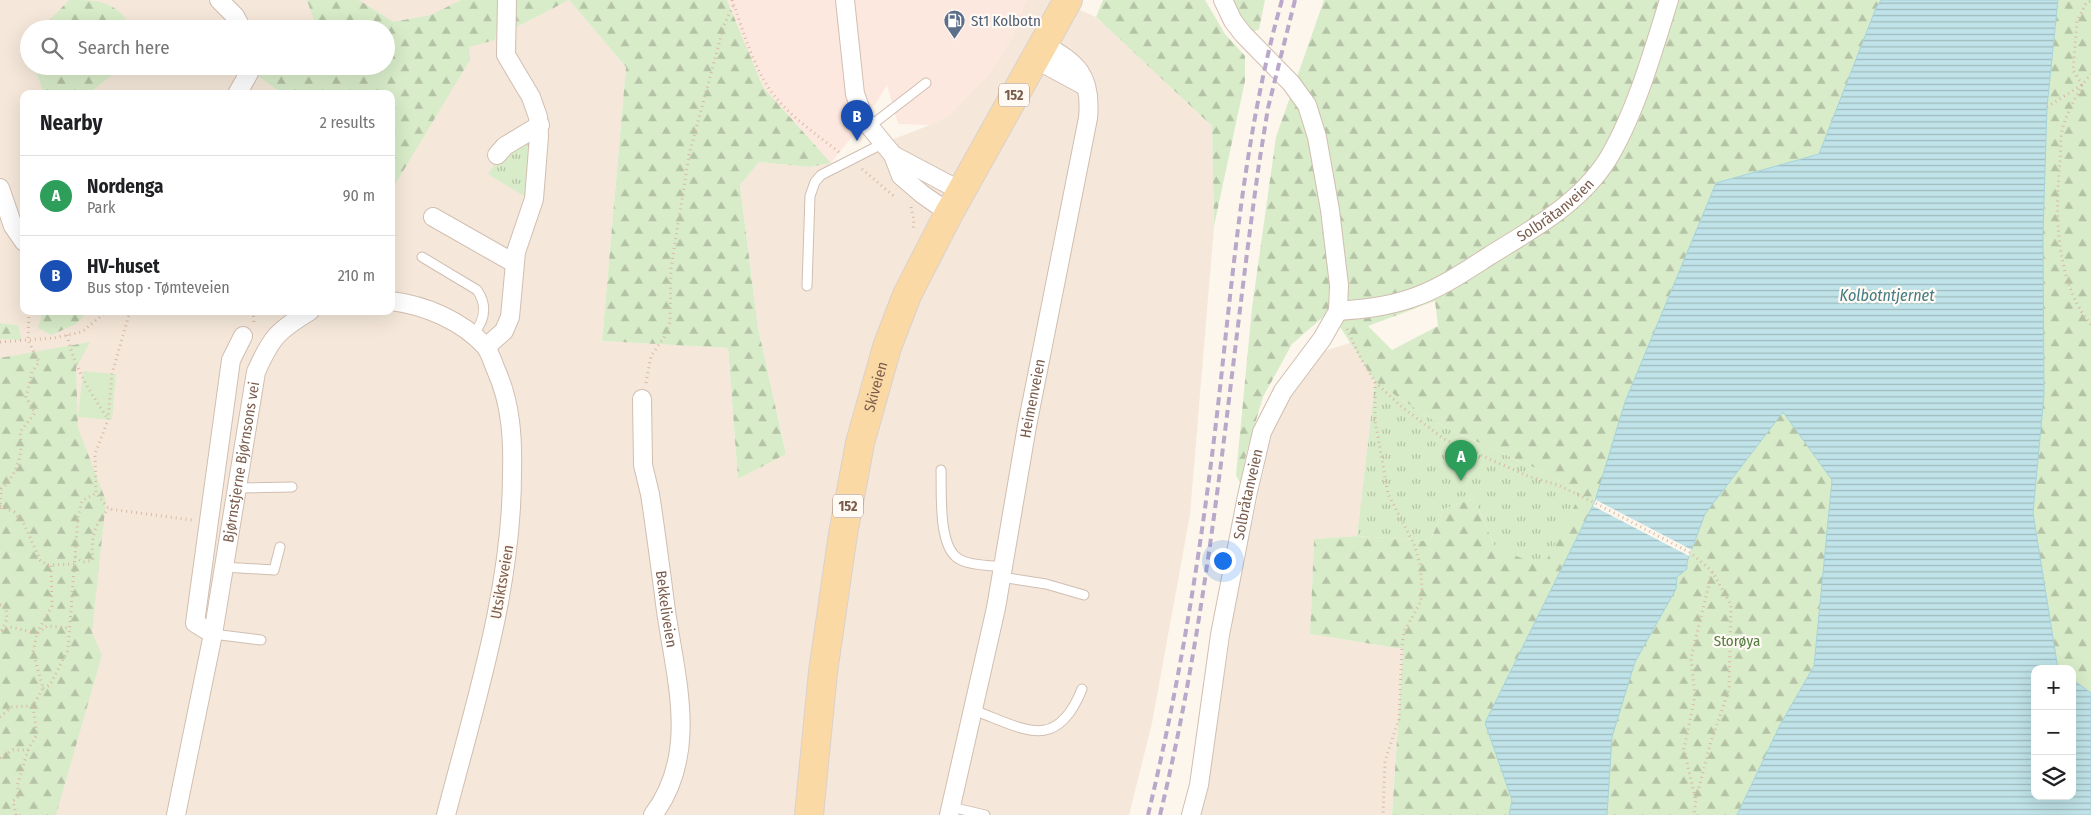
<!DOCTYPE html>
<meta charset="utf-8">
<style>
:root{--surface:#fff;--page:#f2f2f2;--text:#202124;--muted:#757577;--line:#e0e0e0;--accent:#ea580c}
body{margin:0;font-family:"Fira Sans Condensed",sans-serif;background:var(--page);color:var(--text)}
.controls{position:absolute;right:15px;bottom:15px;display:grid;overflow:hidden;border-radius:10px;box-shadow:0 5px 20px #0002}
.controls button{width:45px;height:45px;display:grid;place-items:center;padding:0;border:0;border-bottom:1px solid var(--line);background:var(--surface);color:var(--text);font:25px sans-serif}
.you{position:absolute;left:1222px;top:560px;width:18px;height:18px;margin:-12px;border:4px solid #fff;border-radius:50%;background:#1a73e8;box-shadow:0 0 0 8px #1a73e833}
.badge{display:grid;place-items:center;width:32px;height:32px;border-radius:50%;background:var(--accent);color:#fff;font-size:16px;font-weight:700}
.pin{position:absolute;translate:-50% -41px;filter:drop-shadow(0 1px 2px #0008)}
.pin::after{content:'';position:absolute;top:26px;width:18px;height:15px;background:inherit;clip-path:polygon(0 0,100% 0,50% 100%)}
.list{margin:0;padding:0;list-style:none}
h2{display:flex;justify-content:space-between;align-items:center;height:65px;margin:0;padding:0 20px;font-size:21px}
h2 small{font-size:16px;font-weight:400;color:var(--muted)}
.list li{display:grid;grid-template-columns:32px 1fr auto;gap:15px;align-items:center;box-sizing:border-box;height:80px;padding:0 20px;border-top:1px solid var(--line)}
.list b{display:block;font-size:19px;white-space:nowrap}
.list p{margin:0;font-size:16px;white-space:nowrap;color:var(--muted)}
.list em{font-size:16px;font-style:normal;color:var(--muted)}
.icon{flex:none;width:28px;height:28px;fill:none;stroke:currentColor;stroke-width:2;stroke-linecap:round;stroke-linejoin:round}
.map{position:relative;flex:none;width:2091px;height:815px;overflow:hidden}
.search{position:absolute;background:var(--surface);box-shadow:0 5px 20px #0002;left:20px;top:20px;width:375px;height:55px;display:flex;align-items:center;gap:12px;box-sizing:border-box;padding:0 18px;border-radius:28px;color:var(--muted);font-size:19px}
.panel{position:absolute;background:var(--surface);box-shadow:0 5px 20px #0002;left:20px;top:90px;width:375px;height:225px;border-radius:10px}
.map>svg:first-child{display:block}
</style>
<div class="map">
<svg width="2091" height="815" viewBox="0 0 2091 815">
<defs>
<pattern id="forest-firs" width="22" height="20" patternUnits="userSpaceOnUse" patternTransform="scale(1.25)"><rect width="22" height="20" fill="#d8ecc9"/><path d="M5 1l3.5 6h-7zM16 11l3.5 6h-7z" fill="#b4c2a5"/></pattern>
<pattern id="park-tufts" width="24" height="20" patternUnits="userSpaceOnUse" patternTransform="scale(1.25)"><rect width="24" height="20" fill="#d8ecc9"/><path d="M3 7l-1-3M5 7V3M7 7l1-3M15 17l-1-3M17 17v-4M19 17l1-3" fill="none" stroke="#b4c2a5"/></pattern>
<pattern id="water-rules" width="6" height="5" patternUnits="userSpaceOnUse" patternTransform="scale(1.25)"><rect width="6" height="5" fill="#bfe3e8"/><path d="M0 2.5h6" fill="none" stroke="#a0bbbe"/></pattern>
</defs>
<rect width="100%" height="100%" fill="#fdf6ec"/>
<g fill="#f5e8da" fill-rule="evenodd">
<path d="M0,0h513l2,28 54,-28 57,67 -24,274 126,7 10,131 48,-26 -28,-125 -18,-143 19,-23 50,5 22,-4 99,-38 95,-125h33l38,17 116,109 2,100 -24,289 -38,208 -23,92h-1129v-476l21,1 -3,-15 -18,-2zM29,29h357v37h-357zM24,94h367v217h-367z"/>
<polygon points="1350,343 1375,382 1357,536 1314,539 1310,634 1403,649 1392,815 1199,815 1219,711 1238,586 1275,418 1293,382 1324,351"/>
</g>
<polygon fill="#fde8e0" points="727,0 1027,0 1013,36 991,72 949,116 930,125 898,124 887,85 865,121 831,163 763,87"/>
<polygon fill="#d8ecc9" points="83,371 116,374 112,420 78,417"/>
<g fill="url(#forest-firs)" fill-rule="evenodd">
<path d="M69,0c32,0 45,0 64,29h-92z"/>
<polygon points="307,0 359,0 393,22 431,15 461,0 498,0 500,10 495,40 469,47 470,60 391,191 391,94 283,94 257,75 258,66 386,66 386,29 317,29"/>
<polygon points="513,0 727,0 763,87 831,163 809,167 759,162 740,185 758,328 786,454 738,479 728,348 602,341 626,67 569,0 515,28"/>
<polygon points="1103,0 1205,0 1225,34 1245,56 1245,81 1214,226 1212,126 1096,17"/>
<polygon points="1233,0 1265,0 1259,29 1253,32 1241,18"/>
<path d="M1324,0h557l-5,8 -57,146 -103,29 -91,219 -30,99 -110,222 27,77 -3,15h-117l11,-166 -93,-15 4,-95 43,-3 73,5 14,-32 30,-11 21,49 86,-54 -46,-25 -93,-42 -67,-44 -45,-71 -38,33 -29,53 -17,57 -5,31 -5,-10 16,-167 24,-171zM1435,301l3,25 -46,24 -24,-24z"/>
<polygon points="2058,0 2091,0 2091,693 2072,679 2072,669 2058,669 2033,513 2044,395 2043,234 2047,107"/>
<polygon points="34,66 123,66 88,94 44,94"/>
<polygon points="43,311 57,311 65,315 68,311 88,311 76,324 51,335 38,328"/>
<polygon points="0,323 18,325 22,340 0,339"/>
<polygon points="90,342 76,368 78,428 106,501 92,632 102,655 56,815 0,815 0,358"/>
<polygon points="1783,412 1832,480 1814,666 1780,725 1737,815 1607,815 1612,737 1635,662 1676,589 1677,577 1687,569 1687,562 1705,514"/>
</g>
<g fill="url(#park-tufts)">
<polygon points="533,134 529,199 488,174 498,160"/>
<polygon points="1375,382 1442,426 1535,468 1581,493 1543,567 1495,547 1474,498 1444,509 1430,541 1357,536"/>
</g>
<polygon fill="url(#water-rules)" stroke="#a5d3da" points="1881,0 2058,0 2047,107 2043,234 2044,395 2033,513 2058,669 2035,669 2035,796 2072,796 2072,679 2091,693 2091,815 1737,815 1780,725 1814,666 1832,480 1783,412 1705,514 1687,562 1687,569 1677,577 1676,589 1635,662 1612,737 1607,815 1509,815 1512,800 1485,723 1595,501 1625,402 1716,183 1819,154 1876,8"/>
<polygon fill="#fdf6ec" points="1596,500 1692,550 1689,556 1593,506"/>
<g fill="none" stroke-linecap="round" stroke-linejoin="round">
<defs>
<g id="service">
<polyline points="869,127 926,83"/>
<path d="M422,257l55,33c11,16 8,31 -5,46"/>
<polyline points="807,286 810,196 815,182 821,175 882,144"/>
<path d="M941,470c1,21 -4,80 20,90 11,6 29,5 42,7"/>
<polyline points="236,488 292,487"/>
<polyline points="223,567 274,570 280,547"/>
<polyline points="1001,577 1046,584 1084,595"/>
<polyline points="213,634 261,640"/>
<path d="M973,710c50,18 83,44 109,-21"/>
<polyline points="951,807 985,815"/>
</g>
<g id="minor">
<polyline points="219,0 235,16 242,29"/>
<polyline points="845,0 855,94 865,121 893,155 961,191"/>
<polyline points="1035,59 1085,86"/>
<polyline points="237,94 249,73 249,66"/>
<polyline points="497,155 505,146 540,125"/>
<polyline points="893,155 901,176 922,194 949,213"/>
<polyline points="0,188 13,226 24,242"/>
<polyline points="433,217 514,263"/>
<path d="M391,301c34,4 71,20 94,45 5,6 8,17 11,24 15,33 17,69 16,104 0,116 -37,229 -66,341"/>
<path id="s1" d="M1338,311c25,-2 47,-4 71,-12 29,-9 55,-27 80,-43 45,-28 96,-55 123,-104 26,-47 41,-101 57,-152"/>
<polyline points="486,347 504,331 510,317 516,252 534,199 539,136 538,117 531,97 506,55 507,0"/>
<path id="s2" d="M642,399l1,66 7,29c6,39 11,78 16,117 10,69 33,143 -13,204"/>
<polyline points="213,634 195,623 231,360 243,336"/>
<path id="s3" d="M176,815l37,-181 43,-262c15,-34 21,-41 54,-61"/>
<path id="s4" d="M949,815l47,-207 31,-182 61,-308c4,-43 -11,-55 -45,-74"/>
<path id="s5" d="M1191,815l8,-30 21,-150 27,-139 15,-64 21,-41 39,-52 16,-28 1,-26 -9,-75 -13,-73 -10,-32 -16,-22 -48,-49 -10,-13 -10,-21"/>
</g>
<g id="primary">
<path id="s6" d="M809,815l14,-143 20,-138 17,-91 27,-96 20,-52 42,-82 119,-213"/>
</g>
</defs>
<use href="#service" stroke="#d1beb0" stroke-width="11"/>
<use href="#minor" stroke="#d1beb0" stroke-width="20"/>
<use href="#primary" stroke="#dad1cd" stroke-width="30"/>
<g stroke="#d9b8a5" stroke-width="3" stroke-dasharray="1 4" stroke-linecap="butt">
<path d="M732,0c12,32 22,72 45,99 17,20 40,36 62,53"/>
<path d="M2082,85c-6,13 -15,27 -19,42 -3,10 -2,23 -3,34 -5,53 -5,120 31,164"/>
<polyline points="2082,85 2073,70 2077,22 2086,3 2091,1"/>
<polyline points="2047,107 2082,85 2091,74"/>
<polyline points="862,169 895,197"/>
<polyline points="911,207 914,221 913,230"/>
<polyline points="130,311 112,374 108,420 95,454 96,493 109,509 192,520"/>
<polyline points="253,311 254,323"/>
<polyline points="1347,329 1361,359 1375,382 1402,407 1444,439 1530,477 1558,485 1595,503 1691,553 1712,571 1731,605 1729,690 1711,741 1696,799 1694,815"/>
<path d="M67,335c7,32 23,57 41,84"/>
<polyline points="0,342 54,338 82,332 107,311"/>
<polyline points="1375,382 1375,420 1388,494 1414,544 1420,564 1422,586 1421,601 1404,632 1402,646 1399,719 1385,761 1383,815"/>
<polyline points="646,383 651,356 665,336 670,322 671,268 689,155 724,25 733,6"/>
<polyline points="0,506 14,512 24,524 40,560 47,565 74,564"/>
<path d="M0,509l1,-20c16,-14 23,-36 19,-57l15,-19 -9,-16 6,-25 7,-10 -11,-22 1,-29"/>
<path d="M75,557l8,5 10,-2c-3,-20 2,-38 16,-51"/>
<polyline points="0,605 6,607 7,619 0,634"/>
<polyline points="37,633 52,606 51,565"/>
<polyline points="38,633 47,626 69,628"/>
<polyline points="43,688 50,685 68,650 78,517 82,501 96,493"/>
<polyline points="0,717 12,707 33,706 43,688 33,652 37,633 10,627 1,631"/>
<polyline points="0,758 13,750 28,750 37,734 33,706"/>
<polyline points="1695,798 1684,749 1695,696 1691,658 1712,572"/>
<polyline points="16,815 13,801 20,795 17,786 28,750"/>
</g>
<use href="#service" stroke="#fff" stroke-width="9"/>
<use href="#minor" stroke="#fff" stroke-width="18"/>
<use href="#primary" stroke="#fbd9a5" stroke-width="28"/>
<g stroke="#b9a8c9" stroke-width="4" stroke-dasharray="8 5" stroke-linecap="butt">
<path d="M1148,815c33,-137 55,-277 71,-418 15,-134 26,-267 63,-397"/>
<path d="M1160,815c52,-214 68,-433 99,-651l9,-56 27,-108"/>
</g>
</g>
<defs>
<symbol id="fuel-pin" viewBox="-11 -11 22 30"><path d="M0 17L-7.5 6A9.5 9.5 0 1 1 7.5 6Z" fill="#5c6f8a" stroke="#fffaf3"/><path d="M-5.5-6h7V0h2V4h1.3V-2.5L3-4.5l.8-.8L6-3V5H2.5V1h-1V6h-7ZM-4.2-4.7v3.2H.2V-4.7Z" fill="#fff"/></symbol>
</defs>
<g fill-rule="evenodd">
<use href="#fuel-pin" x="942" y="8" width="25" height="34"/>
</g>
<g text-anchor="middle" dominant-baseline="central" stroke-width="4.5" stroke-linejoin="round" paint-order="stroke">
<g fill="#fffaf3" stroke="#a28b7f" stroke-width="1">
<rect x="999" y="83.5" width="30" height="23" rx="4"/>
<rect x="833" y="494.5" width="30" height="23" rx="4"/>
</g>
<g font-size="14" font-weight="bold" fill="#7a5c4d">
<text x="1014" y="95">152</text>
<text x="848" y="506">152</text>
</g>
<g font-size="15" fill="#4e5e75" stroke="#fffaf3" text-anchor="start">
<text x="971" y="21">St1 Kolbotn</text>
</g>
<g font-size="15" fill="#7a5c4d" stroke="#fffaf3">
<text stroke="none"><textPath href="#s1" startOffset="244">Solbråtanveien</textPath></text>
<text stroke="none"><textPath href="#s6" startOffset="434">Skiveien</textPath></text>
<text stroke="none"><textPath href="#s4" startOffset="425">Heimenveien</textPath></text>
<text stroke="none"><textPath href="#s3" startOffset="359">Bjørnstjerne Bjørnsons vei</textPath></text>
<text stroke="none"><textPath href="#s5" startOffset="326">Solbråtanveien</textPath></text>
<text transform="translate(502 582) rotate(-80)">Utsiktsveien</text>
<text stroke="none"><textPath href="#s2" startOffset="212">Bekkeliveien</textPath></text>
</g>
<g font-size="15" fill="#537a41" stroke="#fffaf3">
<text x="1737" y="641">Storøya</text>
</g>
<g font-size="16" font-style="italic" fill="#437c86" stroke="#fffaf3">
<text x="1887" y="295">Kolbotntjernet</text>
</g>
</g>
</svg>
<div class="controls">
<button>+</button>
<button>−</button>
<button><svg class="icon" aria-label="layers" viewBox="0 0 24 24"><path d="M12 4l9 5-9 5-9-5zM3 14l9 5 9-5"/></svg></button>
</div>
<div class="you"></div>
<div class="pin badge" style="left:1461px;top:481px;background:#2e9e5b">A</div>
<div class="pin badge" style="left:857px;top:141px;background:#1a4fb4">B</div>
<div class="search"><svg class="icon" aria-label="search" viewBox="0 0 24 24"><circle cx="10" cy="10" r="6"/><path d="M15 15l6 6"/></svg>Search here</div>
<section class="panel">
<h2>Nearby<small>2 results</small></h2>
<ul class="list">
<li><span class="badge" style="background:#2e9e5b">A</span><div><b>Nordenga</b><p>Park</p></div><em>90 m</em></li>
<li><span class="badge" style="background:#1a4fb4">B</span><div><b>HV-huset</b><p>Bus stop · Tømteveien</p></div><em>210 m</em></li>
</ul>
</section>
</div>
